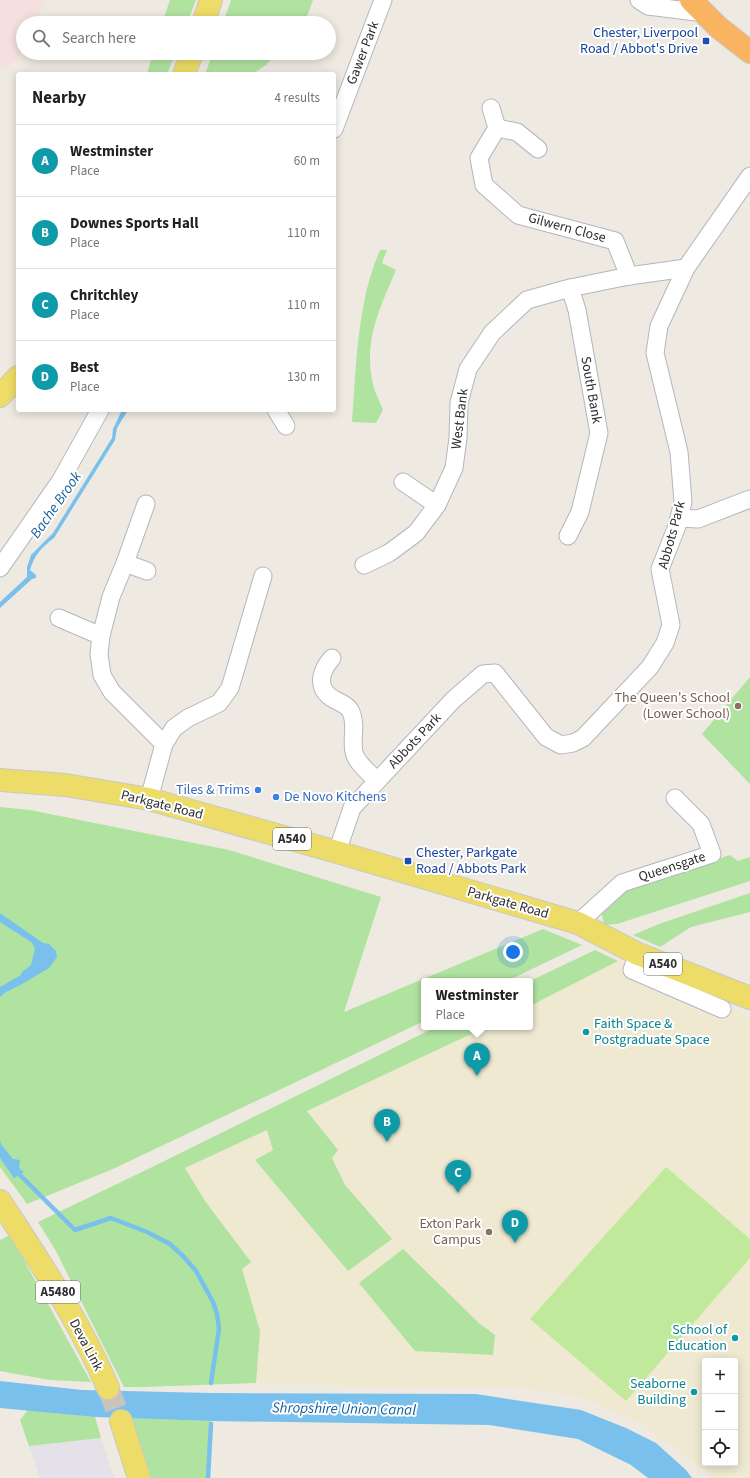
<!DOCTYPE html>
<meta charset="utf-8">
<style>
:root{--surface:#fff;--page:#f6f6f6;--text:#202124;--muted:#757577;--line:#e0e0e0;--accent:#db2777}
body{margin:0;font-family:"Source Sans 3",sans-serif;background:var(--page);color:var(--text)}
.controls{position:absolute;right:12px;bottom:12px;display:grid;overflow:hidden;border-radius:4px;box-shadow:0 2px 10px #0003}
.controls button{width:36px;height:36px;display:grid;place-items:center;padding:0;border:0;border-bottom:1px solid var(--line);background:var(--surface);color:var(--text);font:20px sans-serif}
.you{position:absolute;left:513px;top:952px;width:14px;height:14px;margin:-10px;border:3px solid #fff;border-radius:50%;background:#1a73e8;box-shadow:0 0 0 6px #1a73e833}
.badge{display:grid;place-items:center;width:26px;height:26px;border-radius:50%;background:var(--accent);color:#fff;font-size:13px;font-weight:700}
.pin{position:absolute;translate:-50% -33px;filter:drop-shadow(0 1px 2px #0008)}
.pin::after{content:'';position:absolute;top:21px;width:14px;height:12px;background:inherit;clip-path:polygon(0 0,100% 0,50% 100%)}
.popup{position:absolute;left:421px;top:978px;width:112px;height:52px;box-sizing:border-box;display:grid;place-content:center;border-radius:4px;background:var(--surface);filter:drop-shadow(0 1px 3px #0005);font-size:13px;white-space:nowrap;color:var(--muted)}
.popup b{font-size:15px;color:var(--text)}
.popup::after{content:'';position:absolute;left:50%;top:100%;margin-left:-8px;border:8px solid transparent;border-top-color:var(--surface)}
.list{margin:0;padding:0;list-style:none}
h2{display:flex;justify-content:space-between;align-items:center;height:52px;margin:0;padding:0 16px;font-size:17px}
h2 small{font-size:13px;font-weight:400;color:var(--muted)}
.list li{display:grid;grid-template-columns:26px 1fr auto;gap:12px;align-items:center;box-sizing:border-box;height:72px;padding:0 16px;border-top:1px solid var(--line)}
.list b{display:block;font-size:15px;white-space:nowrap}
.list p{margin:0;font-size:13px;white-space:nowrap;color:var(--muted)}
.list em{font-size:13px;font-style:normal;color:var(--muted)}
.icon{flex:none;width:22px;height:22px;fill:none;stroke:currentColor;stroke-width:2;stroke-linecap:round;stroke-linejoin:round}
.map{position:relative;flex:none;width:750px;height:1478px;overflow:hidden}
.search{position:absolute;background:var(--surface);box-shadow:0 2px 10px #0003;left:16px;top:16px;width:320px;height:44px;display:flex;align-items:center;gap:10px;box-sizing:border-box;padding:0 14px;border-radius:22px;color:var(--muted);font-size:15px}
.panel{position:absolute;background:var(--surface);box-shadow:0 2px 10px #0003;left:16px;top:72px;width:320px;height:340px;border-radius:4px}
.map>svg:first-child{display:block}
</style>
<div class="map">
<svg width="750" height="1478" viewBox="0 0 750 1478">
<rect width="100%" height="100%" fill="#eeeae1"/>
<polygon fill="#e4e1e8" points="101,1438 114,1478 40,1478 29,1446"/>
<path fill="#efe9d2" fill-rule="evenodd" d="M618,961l132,56v461h-39l-3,-5 -70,-51 -58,-25 -67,-10 -109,1 -148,-5 4,-52 -18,-62 -57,-101 301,-141h44v-21zM705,1361h30v102h-30z"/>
<polygon fill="#f4e1df" points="0,0 45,0 35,23 23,23 23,48 17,61 0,69"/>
<g fill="#b0e3a0">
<polygon points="170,0 196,0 187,23 162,23"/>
<polygon points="231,0 313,0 308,14 301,23 223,23"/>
<polygon points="153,53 176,53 167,74 147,74"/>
<polygon points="213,53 277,53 266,65 253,74 205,74"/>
<path d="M380,250h7l-5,13 14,7c-16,38 -33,71 -23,114 2,9 7,18 10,26l-7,13 -24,-1c3,-40 4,-80 12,-119 3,-18 9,-36 16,-53z"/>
<polygon points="750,677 750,784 702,734"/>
<polygon points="0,807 30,810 229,850 381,897 344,1012 543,929 582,945 507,981 424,981 424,1021 113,1169 27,1204 0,1167"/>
<polygon points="730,855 738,861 750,857 750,881 617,924 604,925 601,910 622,890"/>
<polygon points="750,893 750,912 691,927 660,947 633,935 659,924"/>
<polygon points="595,950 618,961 530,1006 530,981"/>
<polygon points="436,1027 486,1027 307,1111 338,1150 332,1158 345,1185 392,1239 348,1271 255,1160 273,1150 267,1130 185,1168 205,1201 251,1262 242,1269 260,1331 256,1383 143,1387 124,1387 56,1251 38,1222 146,1170"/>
<polygon points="10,1235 91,1382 49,1380 0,1371 0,1240"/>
<polygon points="403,1249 480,1324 495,1335 493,1355 415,1351 359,1283"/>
<polygon points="28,1410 95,1417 101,1438 29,1446 20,1420"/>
<polygon points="132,1418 211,1421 211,1449 208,1478 151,1478"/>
</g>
<polygon fill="#c0e99c" points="666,1167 750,1239 750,1258 626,1401 530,1319"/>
<g fill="#79c1ec">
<path d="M122,410h6l-11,18 -2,12 -61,98c-12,9 -20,17 -24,32l6,5v3l-4,1 -32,29v-6l27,-25v-10l4,-12 22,-22 59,-95 1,-9z"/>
<polygon points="0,913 43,943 49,944 56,951 57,957 49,968 24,983 6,992 0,997 0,987 21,975 22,972 31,965 35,948 31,942 0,922"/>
<polygon points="0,1140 1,1144 13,1159 20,1160 19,1168 24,1172 14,1178 0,1158"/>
<polygon points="0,1381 82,1390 212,1393 476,1394 581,1410 626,1428 656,1443 686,1470 692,1478 648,1478 631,1465 578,1439 489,1425 211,1421 95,1417 0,1408"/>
</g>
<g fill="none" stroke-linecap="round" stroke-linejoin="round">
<g stroke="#79c1ec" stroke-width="4.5">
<polyline points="15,1170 75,1230 111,1218 147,1232 170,1244 184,1257 196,1271 213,1302 217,1314 219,1329 211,1383"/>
<polyline points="208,1478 211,1424"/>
</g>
<polyline stroke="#c8c4bd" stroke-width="22" stroke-dasharray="22 11" stroke-linecap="butt" points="108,1388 121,1421"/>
<defs>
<g id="street">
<polyline points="639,0 648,6 704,13"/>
<polyline points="491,108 497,128"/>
<polyline points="334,129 383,0"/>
<polyline points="538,149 517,132 497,128 479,158 484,185 518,215 615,241 629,276"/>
<polyline points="276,410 286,426"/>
<polyline points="403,482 437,505"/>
<polyline points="146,504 125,563 111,597 101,636 99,654 102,675 112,692 164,744"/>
<polyline points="679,518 698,519 750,499"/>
<polyline points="568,536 580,512 599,433 577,310 570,288"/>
<polyline points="125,563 147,571"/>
<polyline points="364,565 389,553 416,533 437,505 454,468 458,438 459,403 468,369 492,333 527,300 570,288 629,276 686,268"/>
<polyline points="0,568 61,480 100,410"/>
<polyline points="59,618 101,636"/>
<path d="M332,658c-10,11 -16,27 -3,38 7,6 18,7 22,16 6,13 0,27 3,40 2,11 16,21 23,29"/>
<polyline points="149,799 164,744 174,728 188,718 219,703 230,688 263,576"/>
<polyline points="337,852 352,808 453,700 483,674 495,673 546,737 561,745 573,743 583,738 650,667 665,643 671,625 660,569 677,526 683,502 679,452 655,353 659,326 686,268 750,176"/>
<polyline points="578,923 622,883 712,854 701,824 675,798"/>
<polyline points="638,954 632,970 722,1009"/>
</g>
<g id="primary">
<polyline points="203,23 211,0"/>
<polyline points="184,74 192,53"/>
<polyline points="0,396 18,377"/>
<polyline points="0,780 65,785 149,799 337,852 578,923 638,954 750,998"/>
<path d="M0,1201c39,60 80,120 108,187"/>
<polyline points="121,1421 139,1478"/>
</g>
<polyline id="highway" points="691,0 718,27 750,52"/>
</defs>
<use href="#street" stroke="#b4b5c0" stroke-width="19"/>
<use href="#primary" stroke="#c9c9c9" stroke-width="24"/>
<use href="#highway" stroke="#c9c9c9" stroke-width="24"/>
<use href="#street" stroke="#fff" stroke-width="17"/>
<use href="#primary" stroke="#eddc67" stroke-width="22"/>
<use href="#highway" stroke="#fab361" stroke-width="22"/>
</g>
<g fill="#1a4fb4" stroke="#fff" stroke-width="1.5">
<rect x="702" y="37" width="8" height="8" rx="2"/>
<rect x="404" y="857" width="8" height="8" rx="2"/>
</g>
<g fill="#8d6e63" stroke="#fff" stroke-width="1.5">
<circle cx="738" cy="706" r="4"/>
<circle cx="489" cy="1232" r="4"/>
</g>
<g fill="#3f7fe0" stroke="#fff" stroke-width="1.5">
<circle cx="258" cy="790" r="4"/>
<circle cx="276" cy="797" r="4"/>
</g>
<g fill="#0f9aa8" stroke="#fff" stroke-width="1.5">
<circle cx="586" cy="1032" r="4"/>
<circle cx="735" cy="1338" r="4"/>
<circle cx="694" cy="1392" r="4"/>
</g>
<g text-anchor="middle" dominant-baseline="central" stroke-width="4" stroke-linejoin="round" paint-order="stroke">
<g fill="#fff" stroke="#6d6d6d" stroke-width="1">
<rect x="273" y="828" width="38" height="22" rx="3"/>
<rect x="644" y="953" width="38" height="22" rx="3"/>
<rect x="36" y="1281" width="44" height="22" rx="3"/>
</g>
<g font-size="13" font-weight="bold" fill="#2e2e2e">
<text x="292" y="839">A540</text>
<text x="663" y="964">A540</text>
<text x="58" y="1292">A5480</text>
</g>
<g font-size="14" fill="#164399" stroke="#fff" text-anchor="end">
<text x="698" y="33">Chester, Liverpool<tspan x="698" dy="16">Road / Abbot's Drive</tspan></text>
<text x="416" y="853" text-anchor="start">Chester, Parkgate<tspan x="416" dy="16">Road / Abbots Park</tspan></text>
</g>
<g font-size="14" fill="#2e2e2e" stroke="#fff">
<text transform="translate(363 53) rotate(-69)">Gawer Park</text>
<text transform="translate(567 228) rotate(15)">Gilwern Close</text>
<text transform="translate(591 390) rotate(80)">South Bank</text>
<text transform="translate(460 419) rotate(-83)">West Bank</text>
<text transform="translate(672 535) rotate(-75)">Abbots Park</text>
<text transform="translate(415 741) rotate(-47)">Abbots Park</text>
<text transform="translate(162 805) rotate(14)">Parkgate Road</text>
<text transform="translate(672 867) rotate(-18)">Queensgate</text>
<text transform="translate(508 903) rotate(16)">Parkgate Road</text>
<text transform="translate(86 1345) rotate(62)">Deva Link</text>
</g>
<g font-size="14" fill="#785e54" stroke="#fff" text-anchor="end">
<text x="730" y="698">The Queen's School<tspan x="730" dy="16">(Lower School)</tspan></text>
<text x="481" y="1224">Exton Park<tspan x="481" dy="16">Campus</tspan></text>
</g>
<g font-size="14" fill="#366cbe" stroke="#fff" text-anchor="end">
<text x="250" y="790">Tiles &amp; Trims</text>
<text x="284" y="797" text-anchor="start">De Novo Kitchens</text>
</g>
<g font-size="14" fill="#0d838f" stroke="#fff" text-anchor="end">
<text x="594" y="1024" text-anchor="start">Faith Space &amp;<tspan x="594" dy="16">Postgraduate Space</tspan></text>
<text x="727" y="1330">School of<tspan x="727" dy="16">Education</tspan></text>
<text x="686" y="1384">Seaborne<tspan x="686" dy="16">Building</tspan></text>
</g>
<g font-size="15" font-style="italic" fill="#125f9e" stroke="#fff">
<text transform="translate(56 505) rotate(-55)">Bache Brook</text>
<text transform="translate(344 1409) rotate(1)">Shropshire Union Canal</text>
</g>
</g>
</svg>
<div class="controls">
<button>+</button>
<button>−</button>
<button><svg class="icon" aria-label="locate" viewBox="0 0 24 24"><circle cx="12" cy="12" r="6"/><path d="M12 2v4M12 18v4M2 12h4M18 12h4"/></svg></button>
</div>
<div class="you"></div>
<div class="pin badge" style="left:477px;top:1076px;background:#0f9aa8">A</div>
<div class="popup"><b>Westminster</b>Place</div>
<div class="pin badge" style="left:387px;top:1142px;background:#0f9aa8">B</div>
<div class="pin badge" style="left:458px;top:1193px;background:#0f9aa8">C</div>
<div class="pin badge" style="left:515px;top:1243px;background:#0f9aa8">D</div>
<div class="search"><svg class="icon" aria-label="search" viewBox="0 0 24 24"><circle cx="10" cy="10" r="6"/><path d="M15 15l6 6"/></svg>Search here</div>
<section class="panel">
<h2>Nearby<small>4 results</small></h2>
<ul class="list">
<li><span class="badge" style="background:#0f9aa8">A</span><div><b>Westminster</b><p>Place</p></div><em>60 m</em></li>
<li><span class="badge" style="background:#0f9aa8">B</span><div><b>Downes Sports Hall</b><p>Place</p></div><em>110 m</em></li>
<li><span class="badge" style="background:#0f9aa8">C</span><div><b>Chritchley</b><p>Place</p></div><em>110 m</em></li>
<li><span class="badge" style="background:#0f9aa8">D</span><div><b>Best</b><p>Place</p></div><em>130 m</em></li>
</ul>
</section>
</div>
